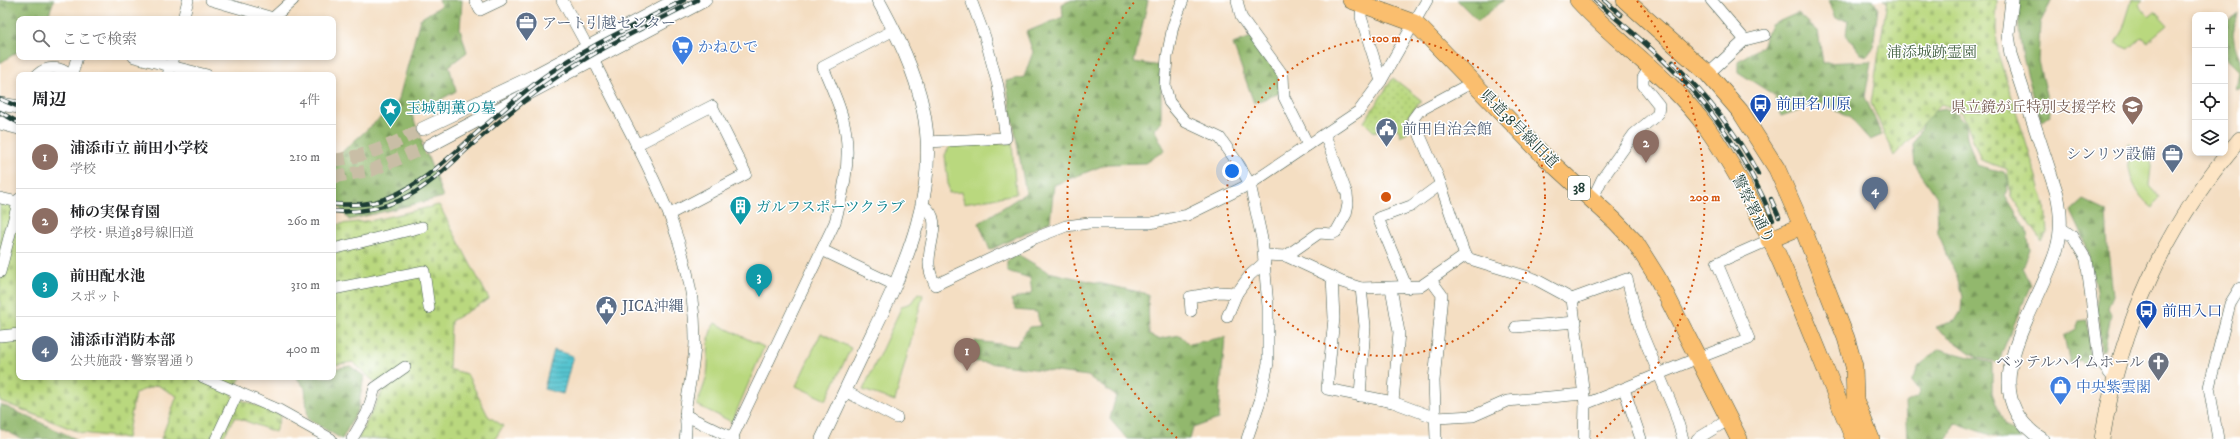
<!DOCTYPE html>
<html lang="ja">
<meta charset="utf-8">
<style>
:root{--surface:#fff;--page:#f6f6f6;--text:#202124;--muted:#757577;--line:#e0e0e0;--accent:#c8321e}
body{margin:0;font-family:"IM FELL DW Pica","Noto Serif JP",serif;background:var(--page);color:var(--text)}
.controls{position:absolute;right:12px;top:12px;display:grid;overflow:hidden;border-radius:8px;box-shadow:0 2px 6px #0003}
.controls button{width:36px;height:36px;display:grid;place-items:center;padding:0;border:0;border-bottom:1px solid var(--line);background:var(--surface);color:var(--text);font:20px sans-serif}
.you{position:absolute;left:1232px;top:171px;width:14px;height:14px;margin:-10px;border:3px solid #fff;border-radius:50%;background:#1a73e8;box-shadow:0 0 0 6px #1a73e833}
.badge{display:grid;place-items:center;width:26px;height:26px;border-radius:50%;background:var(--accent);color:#fff;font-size:13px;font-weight:700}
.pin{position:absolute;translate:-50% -33px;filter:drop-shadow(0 1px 2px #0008)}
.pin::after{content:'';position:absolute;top:21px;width:14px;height:12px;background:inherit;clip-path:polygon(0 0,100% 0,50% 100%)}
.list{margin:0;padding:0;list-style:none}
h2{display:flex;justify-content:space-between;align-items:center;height:52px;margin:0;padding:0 16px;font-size:17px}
h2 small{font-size:13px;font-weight:400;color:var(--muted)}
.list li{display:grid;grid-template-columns:26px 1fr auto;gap:12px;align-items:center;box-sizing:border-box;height:64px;padding:0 16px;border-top:1px solid var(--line)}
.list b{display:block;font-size:15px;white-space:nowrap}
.list p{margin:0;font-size:13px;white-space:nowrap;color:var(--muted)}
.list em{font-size:13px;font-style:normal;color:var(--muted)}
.icon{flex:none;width:22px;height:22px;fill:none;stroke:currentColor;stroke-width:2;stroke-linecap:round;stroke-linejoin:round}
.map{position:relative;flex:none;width:2240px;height:439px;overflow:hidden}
.search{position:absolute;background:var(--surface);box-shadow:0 2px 6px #0003;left:16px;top:16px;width:320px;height:44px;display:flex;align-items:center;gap:10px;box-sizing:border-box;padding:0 14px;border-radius:8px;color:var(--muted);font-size:15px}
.panel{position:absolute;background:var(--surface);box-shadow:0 2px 6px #0003;left:16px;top:72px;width:320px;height:308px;border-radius:8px}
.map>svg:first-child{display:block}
</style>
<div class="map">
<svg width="2240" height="439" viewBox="0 0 2240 439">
<defs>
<pattern id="forest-firs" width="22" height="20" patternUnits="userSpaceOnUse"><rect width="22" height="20" fill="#92b86d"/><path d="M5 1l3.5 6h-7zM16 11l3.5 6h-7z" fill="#77975a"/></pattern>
<pattern id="cemetery-stones" width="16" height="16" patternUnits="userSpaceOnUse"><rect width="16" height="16" fill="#b9d87e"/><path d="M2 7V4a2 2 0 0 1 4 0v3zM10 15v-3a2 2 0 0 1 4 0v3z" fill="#9fba6e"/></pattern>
<pattern id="park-dots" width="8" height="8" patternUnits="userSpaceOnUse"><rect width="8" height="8" fill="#b9d87e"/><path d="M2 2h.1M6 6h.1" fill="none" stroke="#9fba6e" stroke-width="1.8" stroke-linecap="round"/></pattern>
<pattern id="water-rules" width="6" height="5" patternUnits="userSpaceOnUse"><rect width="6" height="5" fill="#57c4d0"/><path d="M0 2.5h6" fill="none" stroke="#47a0aa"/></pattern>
</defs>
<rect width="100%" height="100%" fill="#fff"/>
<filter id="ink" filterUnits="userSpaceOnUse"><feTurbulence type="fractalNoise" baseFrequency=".025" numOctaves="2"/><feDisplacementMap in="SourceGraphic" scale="8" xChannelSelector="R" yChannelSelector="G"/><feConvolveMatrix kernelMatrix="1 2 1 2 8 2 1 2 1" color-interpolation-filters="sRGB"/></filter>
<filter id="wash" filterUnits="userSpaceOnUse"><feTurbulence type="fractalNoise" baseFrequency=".012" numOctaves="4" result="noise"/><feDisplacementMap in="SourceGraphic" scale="16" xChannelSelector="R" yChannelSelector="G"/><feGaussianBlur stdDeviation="0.9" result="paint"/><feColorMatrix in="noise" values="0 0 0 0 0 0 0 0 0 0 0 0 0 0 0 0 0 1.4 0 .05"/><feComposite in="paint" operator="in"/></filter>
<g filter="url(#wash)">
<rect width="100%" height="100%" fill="#f4dec2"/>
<g fill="#b9d87e" stroke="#6c8a59">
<polygon points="2132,0 2143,0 2139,4 2149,16 2155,11 2168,25 2148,42 2142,37 2129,49 2115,43 2123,29"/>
<polygon points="1012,143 1016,194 964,203 962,192 949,193 945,155 950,146"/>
<path d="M2129,144l23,12 -3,30 10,11 -6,11c-21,-15 -27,-40 -24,-64z"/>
<polygon points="918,293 923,295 895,401 863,390 902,306 911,303"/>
<path d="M715,323l49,24 -32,75 -35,-17c3,-10 8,-20 10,-30 3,-16 -2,-40 8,-52z"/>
<polygon points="821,333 851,348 826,400 796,386"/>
</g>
<g fill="url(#forest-firs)" stroke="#587a50">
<polygon points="0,0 54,0 47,19 19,19 19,51 0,63"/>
<polygon points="439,0 462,0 460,29 467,52 449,66 456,91 412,115 443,197 349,220 333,199 333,160 398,102 420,19 441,6"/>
<polygon points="1072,0 1148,0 1134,62 1161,66 1161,121 1154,129 1165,150 1145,163 1107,164 1054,185 1050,221 990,250 979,223 1026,193 1006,81 1024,77 1033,52 1026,32 1063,17 1062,4"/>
<polygon points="1457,0 1504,0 1478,21"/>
<polygon points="1828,0 1873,0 1878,7 1873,48 1867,56 1861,54 1846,35 1848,20 1835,18"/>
<path d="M2020,0h32l-12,23 -2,38 13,55 -10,5c-11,-39 -27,-80 -21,-121z"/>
<polygon points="1798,13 1818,31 1823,63 1871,61 1865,97 1882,135 1870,140 1850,118 1821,102 1781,116 1774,95 1738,72 1738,61 1762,46 1771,25"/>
<polygon points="2238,13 2233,34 2235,47 2240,60 2240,88 2235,90 2238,71 2227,60 2225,23"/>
<polygon points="1251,37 1280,78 1280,93 1254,103 1233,44"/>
<polygon points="1946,109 1957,113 1965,122 1967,137 1976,165 2004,172 2009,182 2005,195 2026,229 2030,249 2023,267 2031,285 2002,352 2000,363 1976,357 1935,327 1955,321 1961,311 1962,297 1957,277 1938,233 1937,197 1915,165 1913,145 1924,122 1935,111"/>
<polygon points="2083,200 2106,211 2108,250 2113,295 2108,309 2111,315 2104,350 2101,351 2096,290 2085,241 2071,211"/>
<polygon points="1017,254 1048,272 1148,294 1149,335 1158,339 1180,335 1189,344 1225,337 1218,419 1193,428 1190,439 1127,439 1110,419 1116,396 1088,376 972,361 975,341 1016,346 1029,327 1040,326 1037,312 1016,310 1011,300 1032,293 1030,278 1007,271 1007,261"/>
<polygon points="2087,320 2089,351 2094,365 2085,364 2080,360 2070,364 2064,336 2076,329 2079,321"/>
<polygon points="1939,349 1992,363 1992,392 2004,424 2021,439 2002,439 1955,423 1948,439 1907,439 1905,403 1917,397 1920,390 1911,383 1919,366"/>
<polygon points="350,366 364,376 358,409 342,439 308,419 305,388 296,377 333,377 333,369"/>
<polygon points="0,404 76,439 22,439 0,428"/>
</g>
<g fill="url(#cemetery-stones)" stroke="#6c8a59">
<polygon points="1883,0 1997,0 1996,29 1998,54 2045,203 2047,233 2042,241 2011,196 2007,169 1981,160 1962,112 1941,104 1894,156 1871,103 1887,1"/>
<polygon points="0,201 19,206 19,377 241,377 231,396 281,415 275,432 235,417 222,439 161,439 177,396 157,385 135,393 127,438 82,433 0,401"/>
<polygon points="439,205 489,299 451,321 449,369 467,374 488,416 503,426 495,439 358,439 383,390 353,362 333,365 333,225 374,220"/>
</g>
<polygon fill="url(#park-dots)" stroke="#6c8a59" points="1393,78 1421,100 1407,118 1410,130 1401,136 1398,129 1389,125 1378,132 1373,131 1364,122"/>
<polygon fill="url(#water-rules)" stroke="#3b8082" points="554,350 573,356 563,394 544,389"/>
</g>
<g filter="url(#ink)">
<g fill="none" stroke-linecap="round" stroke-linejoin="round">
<g stroke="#c9bea6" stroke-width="13" stroke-dasharray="13 6" stroke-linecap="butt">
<path d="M333,160c33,-3 59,-15 89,-31"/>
<polyline points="333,177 372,170 429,146"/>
</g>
<defs>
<g id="minor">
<polyline points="211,0 273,18 293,0"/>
<polyline points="475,0 480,10 501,0"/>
<polyline points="562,0 587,46"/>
<polyline points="1183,0 1173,26 1167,57 1165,86 1169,102 1186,122 1220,138 1237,162 1250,184 1262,239 1268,306 1268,363 1260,401 1247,439"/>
<polyline points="1237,0 1241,17 1283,75 1284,97 1308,145"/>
<polyline points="1711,0 1745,40"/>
<polyline points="1362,4 1361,17 1381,81"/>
<polyline points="183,19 188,0"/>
<polyline points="134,57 207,75"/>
<path d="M593,59c44,92 102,175 102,281 0,23 -6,44 -9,66 -2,11 2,21 -1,33"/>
<polyline points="1708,74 1745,40 1765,35"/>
<path d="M37,75c9,-9 24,-9 32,0"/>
<polyline points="72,75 77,57"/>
<polyline points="168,75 173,57"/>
<polyline points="1473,82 1419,111 1413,119 1438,177 1464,253 1470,259 1535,279 1572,299 1585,404 1584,439"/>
<polyline points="927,142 1006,138 998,86 985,37 971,0"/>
<polyline points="636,145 712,106 746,174 670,214"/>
<polyline points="0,198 18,202"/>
<polyline points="1592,200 1602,179 1634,134 1658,114 1659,105 1643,85 1643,78 1650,67"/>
<path d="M923,205c21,14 5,37 6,59 0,7 3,14 6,21l100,-47 31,-12 23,-3h62l36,-8 63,-31 109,-73 22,-30 46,-81"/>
<polyline points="2060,227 2072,236 2086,259 2099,360 2114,379"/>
<polyline points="333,249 422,227"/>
<polyline points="822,250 895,285"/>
<polyline points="1264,255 1286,256 1342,282 1361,288 1421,286 1466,255"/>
<polyline points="1286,256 1319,233 1332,234 1336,232 1346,214 1348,204 1347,194 1325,135"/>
<polyline points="0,272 19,199"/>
<polyline points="1332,277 1334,318 1327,389 1393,402 1436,418 1473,416 1507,401 1583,394"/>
<polyline points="1431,280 1442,295 1434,381 1436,439"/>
<polyline points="1391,288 1399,332 1393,402"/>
<polyline points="1407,288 1378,218 1411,206 1441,184"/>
<polyline points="333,289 424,271 429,308"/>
<polyline points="1572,299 1627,279 1640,329 1674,410 1683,439"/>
<polyline points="1191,311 1190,297 1219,292 1237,293 1250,275 1265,262"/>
<polyline points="1227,317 1237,293"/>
<polyline points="1516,327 1576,322"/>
<polyline points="0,336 19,334"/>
<polyline points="203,377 279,410 331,439"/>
<polyline points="1624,389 1641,439"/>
<polyline points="845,391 897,418"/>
<polyline points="1360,396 1365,326 1361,288"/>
<path d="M1585,404c55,-21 108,-46 164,-65l-32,-76 52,-23"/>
<polyline points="685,415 734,439"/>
<path d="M732,438l103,-216c8,-28 15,-58 11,-88 -3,-23 -14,-45 -23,-67l71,-37"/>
<polyline points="216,439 238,392"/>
<polyline points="352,439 367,413 375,388 405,367"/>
<polyline points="1697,439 1728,420"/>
<polyline points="2218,439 2209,387 2230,304 2240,288"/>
</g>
<g id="tertiary">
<path d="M2012,0l-4,35 3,19 46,140c4,18 5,36 0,54 -16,59 -90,143 -15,191"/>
<polyline points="0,104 19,107"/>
<polyline points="0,123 19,128"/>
<polyline points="422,129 532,77 676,0"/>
<polyline points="429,146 705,0"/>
<path d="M822,439c17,-36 34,-71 51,-107 34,-70 67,-143 50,-223 -8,-39 -26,-74 -45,-109"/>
</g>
<path id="secondary" d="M2102,439c19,-115 62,-212 138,-300"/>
<g id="primary">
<polyline points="1351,0 1414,23 1422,30 1543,155 1615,221 1635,242 1657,277 1739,439"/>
<path d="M1578,0c41,45 93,78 129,128 64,90 104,209 147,311"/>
<polyline points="1625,0 1708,74 1740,111 1777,169 1802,226 1846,338 1854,366 1855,400 1871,439"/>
<polyline points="1769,240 1802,226"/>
</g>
</defs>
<use href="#minor" stroke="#3f5549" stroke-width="12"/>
<use href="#tertiary" stroke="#3f5549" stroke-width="14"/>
<use href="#secondary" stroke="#3f5549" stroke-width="16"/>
<use href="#primary" stroke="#3f5549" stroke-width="18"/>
<use href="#minor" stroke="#fff" stroke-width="11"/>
<use href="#tertiary" stroke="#fff" stroke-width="13"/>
<use href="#secondary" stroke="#fde5c5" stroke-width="15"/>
<use href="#primary" stroke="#fabe6e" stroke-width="17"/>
<defs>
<g id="rail">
<path d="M1595,0c22,20 45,38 66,58 49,46 87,101 112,162"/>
<polyline points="1604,0 1621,15"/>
<path d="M1673,62c33,34 63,69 85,112"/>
<polyline points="0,99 19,107"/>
<polyline points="0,112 19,123"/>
<polyline points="1771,199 1779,217"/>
<path d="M333,204c14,1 28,1 42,-2 38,-10 67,-38 96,-64 24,-21 48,-43 74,-62 43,-30 92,-52 139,-76"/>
<path d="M333,211c22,2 45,-2 65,-10 26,-11 48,-32 68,-51 28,-24 55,-48 85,-69 45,-32 97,-55 146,-81"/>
</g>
</defs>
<use href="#rail" stroke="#1f3d34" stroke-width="4.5"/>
<use href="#rail" stroke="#fff" stroke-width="3" stroke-dasharray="9" stroke-linecap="butt"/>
</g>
</g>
<g fill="none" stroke="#d45610" stroke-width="2" stroke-dasharray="2 4">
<circle cx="1386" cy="197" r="159"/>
<path d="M1177 438A319 319 0 0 1 1135 1M1637 1A319 319 0 0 1 1595 438"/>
</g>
<defs>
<symbol id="office-pin" viewBox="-11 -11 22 30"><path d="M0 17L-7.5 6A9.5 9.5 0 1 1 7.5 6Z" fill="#5c6f8a" stroke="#fff"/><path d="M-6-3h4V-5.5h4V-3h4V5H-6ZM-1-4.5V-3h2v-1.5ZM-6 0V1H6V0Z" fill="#fff"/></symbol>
<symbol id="supermarket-pin" viewBox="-11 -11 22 30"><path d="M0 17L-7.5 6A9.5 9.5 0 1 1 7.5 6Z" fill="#3f7fe0" stroke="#fff"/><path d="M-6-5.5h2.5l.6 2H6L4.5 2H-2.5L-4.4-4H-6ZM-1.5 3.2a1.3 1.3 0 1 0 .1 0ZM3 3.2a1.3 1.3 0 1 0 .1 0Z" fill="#fff"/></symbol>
<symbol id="bus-pin" viewBox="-11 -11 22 30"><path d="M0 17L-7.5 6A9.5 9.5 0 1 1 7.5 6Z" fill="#1a4fb4" stroke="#fff"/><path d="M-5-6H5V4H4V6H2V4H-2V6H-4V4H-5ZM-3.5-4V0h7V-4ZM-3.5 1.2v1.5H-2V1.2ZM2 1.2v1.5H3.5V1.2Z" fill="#fff"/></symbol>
<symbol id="school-pin" viewBox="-11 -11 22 30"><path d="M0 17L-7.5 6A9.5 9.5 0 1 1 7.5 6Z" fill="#8d6e63" stroke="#fff"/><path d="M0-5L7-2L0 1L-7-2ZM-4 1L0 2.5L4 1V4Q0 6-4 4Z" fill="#fff"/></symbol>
<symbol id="sight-pin" viewBox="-11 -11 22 30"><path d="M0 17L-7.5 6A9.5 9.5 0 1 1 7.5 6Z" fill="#0f9aa8" stroke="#fff"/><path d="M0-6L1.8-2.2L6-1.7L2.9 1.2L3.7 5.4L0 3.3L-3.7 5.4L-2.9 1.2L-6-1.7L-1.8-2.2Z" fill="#fff"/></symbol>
<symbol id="civic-pin" viewBox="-11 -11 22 30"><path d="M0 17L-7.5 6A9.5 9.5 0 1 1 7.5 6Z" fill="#5c6f8a" stroke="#fff"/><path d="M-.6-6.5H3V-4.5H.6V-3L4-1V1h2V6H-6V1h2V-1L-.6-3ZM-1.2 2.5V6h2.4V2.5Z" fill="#fff"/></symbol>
<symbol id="building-pin" viewBox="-11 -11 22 30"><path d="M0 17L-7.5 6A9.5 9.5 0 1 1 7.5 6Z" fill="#0f9aa8" stroke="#fff"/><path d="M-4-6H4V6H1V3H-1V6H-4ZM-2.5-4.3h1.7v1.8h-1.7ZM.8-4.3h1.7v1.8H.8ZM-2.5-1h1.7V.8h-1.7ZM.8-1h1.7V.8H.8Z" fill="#fff"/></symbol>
<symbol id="church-pin" viewBox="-11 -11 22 30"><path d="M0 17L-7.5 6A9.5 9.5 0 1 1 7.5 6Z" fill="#6b7280" stroke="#fff"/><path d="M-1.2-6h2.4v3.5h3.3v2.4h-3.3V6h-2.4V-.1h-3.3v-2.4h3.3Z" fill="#fff"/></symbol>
<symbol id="shop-pin" viewBox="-11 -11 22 30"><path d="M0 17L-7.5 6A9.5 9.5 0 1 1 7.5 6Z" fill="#3f7fe0" stroke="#fff"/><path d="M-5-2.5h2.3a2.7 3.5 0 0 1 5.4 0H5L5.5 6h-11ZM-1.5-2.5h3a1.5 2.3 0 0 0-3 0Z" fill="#fff"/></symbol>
</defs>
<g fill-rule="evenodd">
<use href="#office-pin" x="514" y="10" width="25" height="34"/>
<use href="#supermarket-pin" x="670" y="34" width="25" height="34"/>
<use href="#bus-pin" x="1748" y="92" width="25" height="34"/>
<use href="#school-pin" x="2120" y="94" width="25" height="34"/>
<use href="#sight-pin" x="378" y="96" width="25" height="34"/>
<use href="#civic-pin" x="1374" y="116" width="25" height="34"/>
<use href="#office-pin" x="2160" y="142" width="25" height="34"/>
<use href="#building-pin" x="728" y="194" width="25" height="34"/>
<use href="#civic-pin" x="594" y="294" width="25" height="34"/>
<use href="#bus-pin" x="2134" y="298" width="25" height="34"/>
<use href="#church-pin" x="2146" y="350" width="25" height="34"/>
<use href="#shop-pin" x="2048" y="374" width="25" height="34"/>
</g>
<g text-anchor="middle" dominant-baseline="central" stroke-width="3" stroke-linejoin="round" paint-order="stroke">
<rect fill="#fff" stroke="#627771" stroke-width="1" x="1568" y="176" width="22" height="24" rx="3"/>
<g font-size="14" font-weight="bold" fill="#1f3d34">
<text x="1579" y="188">38</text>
</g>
<g font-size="15" fill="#4e5e75" stroke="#fff" text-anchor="start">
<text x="542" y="23">アート引越センター</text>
<text x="1402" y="129">前田自治会館</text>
<text x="2156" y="154" text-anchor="end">シンリツ設備</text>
<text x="622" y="306">JICA沖縄</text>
</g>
<g font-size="15" fill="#366cbe" stroke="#fff" text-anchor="start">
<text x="698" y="47">かねひで</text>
<text x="2076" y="387">中央紫雲閣</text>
</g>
<g font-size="15" fill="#466446" stroke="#fff">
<text x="1932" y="52">浦添城跡霊園</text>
</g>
<g font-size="15" fill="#164399" stroke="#fff" text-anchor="start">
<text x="1776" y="104">前田名川原</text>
<text x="2162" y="311">前田入口</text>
</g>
<g font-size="15" fill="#785e54" stroke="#fff" text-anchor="end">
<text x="2116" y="107">県立鏡が丘特別支援学校</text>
</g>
<g font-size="15" fill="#0d838f" stroke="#fff" text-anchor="start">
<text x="406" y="108">玉城朝薫の墓</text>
<text x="756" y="207">ガルフスポーツクラブ</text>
</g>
<g font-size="15" fill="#1f3d34" stroke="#fff">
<text transform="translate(1519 129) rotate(45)">県道38号線旧道</text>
<text transform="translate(1753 209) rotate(63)">警察署通り</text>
</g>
<g font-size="15" fill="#5b616d" stroke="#fff" text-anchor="end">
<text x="2144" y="362">ベッテルハイムホール</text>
</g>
</g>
<circle cx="1386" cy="197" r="6" fill="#d45610" stroke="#fff" stroke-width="2"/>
<g font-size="12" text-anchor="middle" font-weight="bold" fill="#d45610" stroke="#fff" stroke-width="3" stroke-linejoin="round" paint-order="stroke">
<text x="1386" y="42">100 m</text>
<text x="1705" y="201">200 m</text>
</g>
</svg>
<div class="controls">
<button>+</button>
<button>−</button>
<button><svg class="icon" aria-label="locate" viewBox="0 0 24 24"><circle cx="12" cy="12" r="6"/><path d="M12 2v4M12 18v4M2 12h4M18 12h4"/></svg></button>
<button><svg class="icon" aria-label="layers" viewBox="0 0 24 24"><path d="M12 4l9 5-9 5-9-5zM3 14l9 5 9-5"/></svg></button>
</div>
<div class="you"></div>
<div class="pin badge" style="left:967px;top:371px;background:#8d6e63">1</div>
<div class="pin badge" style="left:1646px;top:163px;background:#8d6e63">2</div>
<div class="pin badge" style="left:759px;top:297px;background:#0f9aa8">3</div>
<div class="pin badge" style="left:1875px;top:210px;background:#5c6f8a">4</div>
<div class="search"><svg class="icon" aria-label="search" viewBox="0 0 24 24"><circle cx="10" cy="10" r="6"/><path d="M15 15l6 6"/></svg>ここで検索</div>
<section class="panel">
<h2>周辺<small>4件</small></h2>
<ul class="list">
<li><span class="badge" style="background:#8d6e63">1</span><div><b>浦添市立 前田小学校</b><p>学校</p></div><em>210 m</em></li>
<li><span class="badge" style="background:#8d6e63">2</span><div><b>柿の実保育園</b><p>学校 · 県道38号線旧道</p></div><em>260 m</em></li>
<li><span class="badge" style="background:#0f9aa8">3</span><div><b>前田配水池</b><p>スポット</p></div><em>310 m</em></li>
<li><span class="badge" style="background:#5c6f8a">4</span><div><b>浦添市消防本部</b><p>公共施設 · 警察署通り</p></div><em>400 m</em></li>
</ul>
</section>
</div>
